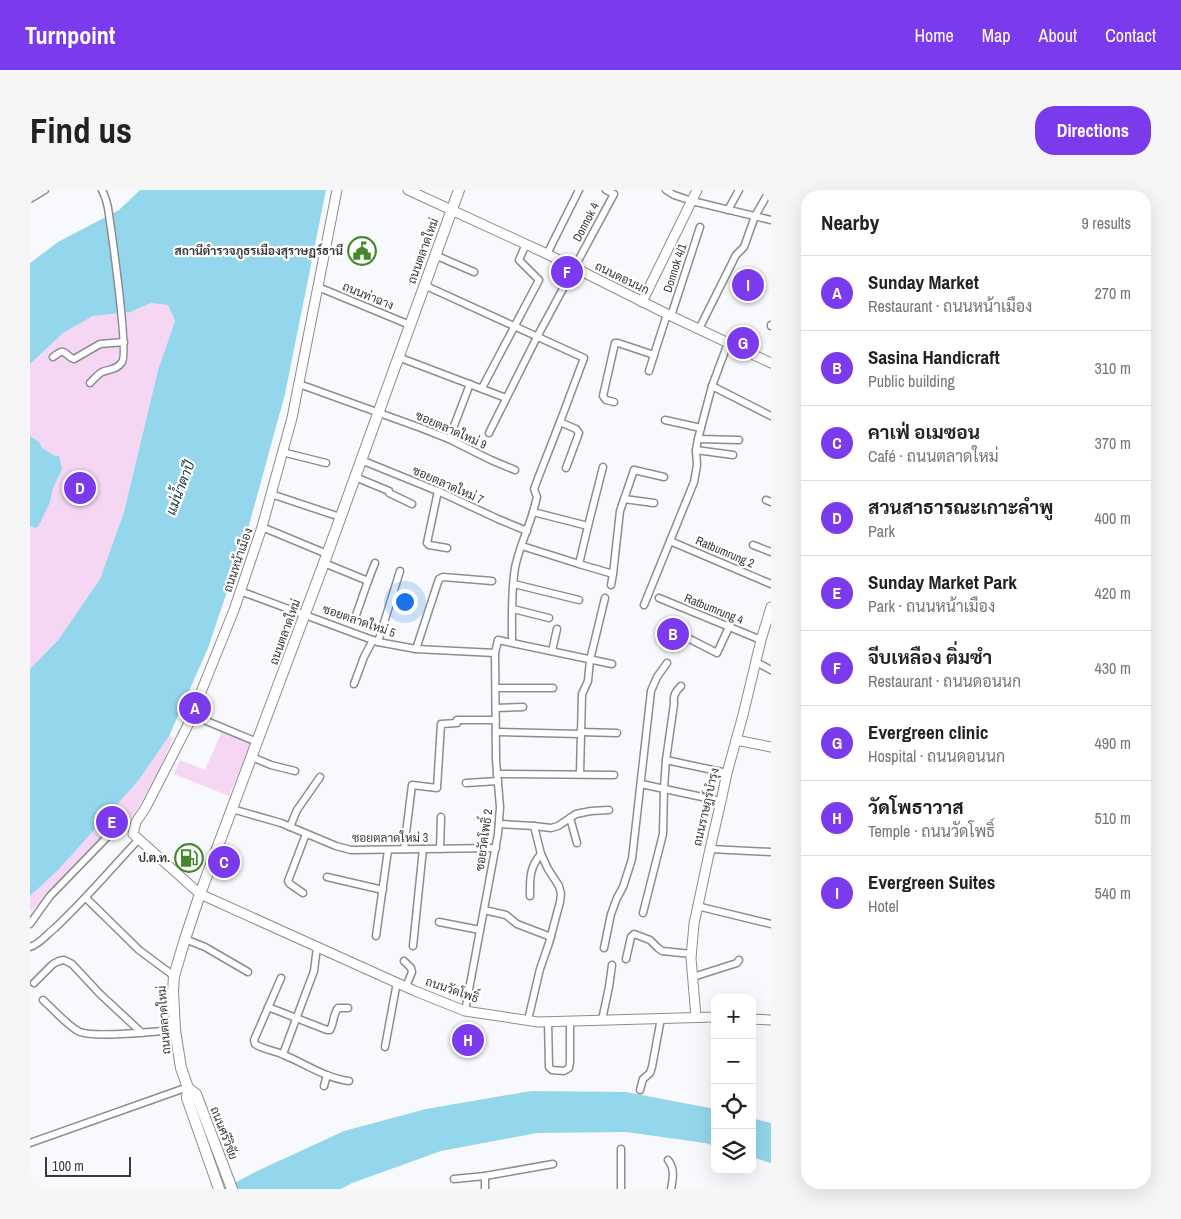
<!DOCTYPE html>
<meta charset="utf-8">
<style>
:root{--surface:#fff;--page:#f6f6f6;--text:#222;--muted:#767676;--line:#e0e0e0;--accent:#7c3aed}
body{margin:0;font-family:"Archivo Narrow",Sarabun,sans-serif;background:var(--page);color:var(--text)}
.controls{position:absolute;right:15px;bottom:15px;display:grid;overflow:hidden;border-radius:10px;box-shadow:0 5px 20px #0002}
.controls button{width:45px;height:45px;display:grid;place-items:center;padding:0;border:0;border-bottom:1px solid var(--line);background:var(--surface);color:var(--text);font:25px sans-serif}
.scale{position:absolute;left:15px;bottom:12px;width:86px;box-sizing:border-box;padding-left:5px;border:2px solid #39393b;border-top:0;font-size:14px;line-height:18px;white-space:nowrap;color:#39393b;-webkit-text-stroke:4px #fff;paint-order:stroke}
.you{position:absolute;left:374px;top:411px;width:18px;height:18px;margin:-12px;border:4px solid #fff;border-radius:50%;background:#1a73e8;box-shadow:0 0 0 8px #1a73e833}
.badge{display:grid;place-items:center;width:32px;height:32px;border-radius:50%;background:var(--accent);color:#fff;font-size:16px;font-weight:700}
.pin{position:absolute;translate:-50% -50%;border:2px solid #fff;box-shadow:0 1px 5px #0006}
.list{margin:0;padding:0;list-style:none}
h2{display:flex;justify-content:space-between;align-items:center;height:65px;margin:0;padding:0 20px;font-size:21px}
h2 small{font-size:16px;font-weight:400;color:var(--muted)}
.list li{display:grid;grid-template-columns:32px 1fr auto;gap:15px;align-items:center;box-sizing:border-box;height:75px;padding:0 20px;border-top:1px solid var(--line)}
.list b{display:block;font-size:19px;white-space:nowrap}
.list p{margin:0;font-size:16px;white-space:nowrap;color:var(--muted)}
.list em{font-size:16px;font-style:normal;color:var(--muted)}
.icon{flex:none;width:28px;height:28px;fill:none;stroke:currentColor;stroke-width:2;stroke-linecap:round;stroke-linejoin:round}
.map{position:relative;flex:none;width:741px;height:999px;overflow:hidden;border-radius:20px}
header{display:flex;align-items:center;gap:30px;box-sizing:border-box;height:70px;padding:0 25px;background:var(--accent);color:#fff}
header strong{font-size:24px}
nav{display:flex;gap:28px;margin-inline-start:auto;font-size:18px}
.intro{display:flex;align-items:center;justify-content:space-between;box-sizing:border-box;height:120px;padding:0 30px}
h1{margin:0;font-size:35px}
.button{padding:12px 22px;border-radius:20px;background:var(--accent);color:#fff;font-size:18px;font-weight:700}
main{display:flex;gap:30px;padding:0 30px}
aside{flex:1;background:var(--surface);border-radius:20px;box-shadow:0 5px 20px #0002}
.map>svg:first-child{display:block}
</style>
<header>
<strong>Turnpoint</strong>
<nav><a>Home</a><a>Map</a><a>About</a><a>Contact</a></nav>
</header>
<div class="intro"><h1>Find us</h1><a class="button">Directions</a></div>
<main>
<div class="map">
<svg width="741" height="999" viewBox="0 0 741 999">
<rect width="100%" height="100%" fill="#f8f9fc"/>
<g fill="#f5d7f3">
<polygon points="121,113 138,115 145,131 128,180 94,322 70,389 29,449 0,479 0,174 33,143 63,126 100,122"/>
<polygon points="192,541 221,553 199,606 144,584 150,570 175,580"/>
<polygon points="136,542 143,548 127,585 94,642 85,637 23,701 0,722 0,697"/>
</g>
<g fill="#94d6eb">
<polygon points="110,0 296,0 255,204 218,339 178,458 139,546 108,591 28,680 0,706 0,479 29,449 70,389 94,322 128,180 145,131 138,115 121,113 100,122 63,126 33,143 0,174 0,73 28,52 89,20"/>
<polygon points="0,246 9,252 12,258 15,260 25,266 29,266 32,279 23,298 20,312 8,337 4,338 2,336 0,336"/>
<polygon points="501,901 596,902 685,919 685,956 675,953 596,942 507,943 411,961 322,993 311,999 194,999 225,982 314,941 396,919"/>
<polygon points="722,928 741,933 741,973 722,967"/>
</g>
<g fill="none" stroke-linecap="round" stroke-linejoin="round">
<defs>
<g id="street">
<polyline points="636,0 644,5 662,11 741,30"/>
<polyline points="0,9 15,0"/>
<polyline points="698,20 709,0"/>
<polyline points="517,64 549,0"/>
<polyline points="405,65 444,82"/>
<polyline points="394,95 554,168 530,232 546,239 549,243 536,278"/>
<polyline points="288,97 380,135"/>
<polyline points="641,126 670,37"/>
<polyline points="741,136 741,135"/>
<polyline points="669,139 706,65 714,57 725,26 740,0"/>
<path d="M23,167c14,-11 10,-2 21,2l26,-15 24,-2"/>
<polyline points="368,167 476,208"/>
<polyline points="619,181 624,165"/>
<path d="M60,193c4,-4 7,-8 12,-11 7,-3 15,-2 20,-10 7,-9 -11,-134 -14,-154 -1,-6 -3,-12 -6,-18"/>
<polyline points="269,194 391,238 419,249 461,270 485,280"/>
<polyline points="682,196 741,226"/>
<polyline points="452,198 509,90 489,70 496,54"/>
<polyline points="584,212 576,210 573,206 585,153 588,153 624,165 637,124"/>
<polyline points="635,230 671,238"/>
<polyline points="459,243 507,147 584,4 576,0"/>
<polyline points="419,249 440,194"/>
<polyline points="668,249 709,250"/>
<polyline points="666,260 703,265"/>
<polyline points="252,262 296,273"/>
<polyline points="331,270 410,302 468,329 497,341"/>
<polyline points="325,287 359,301 359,303 382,314"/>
<polyline points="408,301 397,353 399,355 417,358"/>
<polyline points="241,304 310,327"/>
<polyline points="594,309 624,313"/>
<polyline points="736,310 741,312"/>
<polyline points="503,322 507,307 504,299 507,291 530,232"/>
<polyline points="558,336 573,277"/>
<polyline points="232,337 297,364"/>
<polyline points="640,351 741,394"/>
<polyline points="723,355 741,362"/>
<polyline points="294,373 338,391"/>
<polyline points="549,374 583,384 590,321 604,280 634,287"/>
<polyline points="484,394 549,410"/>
<polyline points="581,395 583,384"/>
<polyline points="210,401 348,452 386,459 465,463"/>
<polyline points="629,408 731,450"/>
<polyline points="614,415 664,292 667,275 666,260 668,249 682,196 698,153"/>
<polyline points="483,419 519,428"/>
<polyline points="326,425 338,391 345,373"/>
<polyline points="648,443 687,463 699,437"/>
<polyline points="348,452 370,381"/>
<path d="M482,452c0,-24 -1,-50 3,-74 3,-17 13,-39 18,-56l55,14 -9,38 -57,-18"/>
<polyline points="386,459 409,389 413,387 462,391"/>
<polyline points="522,461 527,439"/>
<polyline points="726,472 741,480"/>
<polyline points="324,494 334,467 343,450"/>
<polyline points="466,498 523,498"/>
<polyline points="466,518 493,517"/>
<polyline points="162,525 227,552"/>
<polyline points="466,542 550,544"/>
<polyline points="550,542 587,543"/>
<polyline points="222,567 241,575 265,581"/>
<polyline points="636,570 697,583"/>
<polyline points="467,584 584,585"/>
<polyline points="550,584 552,504 558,491 560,470 575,408"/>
<polyline points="436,593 468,591"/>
<polyline points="611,594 691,611"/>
<polyline points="202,619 251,633 306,656 321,660 466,658"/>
<polyline points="540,628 547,653"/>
<polyline points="469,634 504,636 511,664 518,679 529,696 531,704 530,712 519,753 510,779 498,830"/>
<polyline points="504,636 521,638 528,636 546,624 561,621 579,620"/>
<polyline points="260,637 267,620 290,587"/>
<polyline points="374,659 382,595 407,598 411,534 427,533 427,530 466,530"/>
<polyline points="410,659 411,627"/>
<polyline points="680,659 741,662"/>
<polyline points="297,687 353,700"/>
<polyline points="273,703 260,694 258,691 276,644"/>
<path d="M500,706c0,-17 -1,-28 11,-42"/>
<polyline points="56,708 109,760 144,786"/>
<polyline points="667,716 741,734"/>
<polyline points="454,720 476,725 487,734 521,747"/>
<path d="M613,723l20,-79 1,-46 2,-28 8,-56c-1,-8 1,-12 7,-18"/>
<polyline points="409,732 450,740"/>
<polyline points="0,734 20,706 83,641"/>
<polyline points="346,746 358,660"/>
<polyline points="155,749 175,757 218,782"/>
<polyline points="383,756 393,659"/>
<path d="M0,757c10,-3 17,-13 25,-19 30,-28 56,-59 84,-89"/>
<polyline points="574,758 581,724 587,708 593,697 602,669 621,501 627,487 637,473"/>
<polyline points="596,769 601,747 604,744 620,750 628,758 632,761 662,764"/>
<polyline points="374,771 381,778 382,782 376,797"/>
<polyline points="663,787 707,773 709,770"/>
<path d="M251,788l-27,62 1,4c9,6 19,6 29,11 22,9 41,23 65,26"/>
<polyline points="4,793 23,774 29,771 34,770 42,774 70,804 112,843"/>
<path d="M13,810c9,8 24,25 35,31 13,8 79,0 97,-1"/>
<path d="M238,817l59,23h3c4,-7 3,-16 8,-22h10"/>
<polyline points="435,821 468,644 470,617 466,570 465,463 468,450 582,474"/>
<polyline points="572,830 579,797 582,775"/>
<polyline points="518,831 519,877 522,880 534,881 539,878 540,872 540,831"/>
<polyline points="355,857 367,792"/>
<polyline points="253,864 284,781 287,757"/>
<polyline points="294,896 297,885"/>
<polyline points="610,900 613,889 620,883 622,877 631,828"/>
<polyline points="0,953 158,897"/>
<polyline points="591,959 591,999"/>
<path d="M638,970c7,8 5,19 3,29"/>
<polyline points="455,986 455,999"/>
<polyline points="424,989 455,986 523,974"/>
</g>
<g id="secondary">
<polyline points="307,0 262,228 232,337 204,420 157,537 116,617 106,632 103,644 170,704 385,801 435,821 508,832 685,827"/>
<polyline points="378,0 517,64 641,126 741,173"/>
<polyline points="612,112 667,0"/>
<polyline points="706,550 741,557"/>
<polyline points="666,827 661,768 664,734 680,659 691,611 697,583 713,525 731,450 741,417"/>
<polyline points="722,829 741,830"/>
</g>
<g id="primary">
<polyline points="158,898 166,904 202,999"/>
<polyline points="189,999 157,908 158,898 151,878 145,840 143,801 144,786 155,749 170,704 294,373 429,0"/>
</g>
</defs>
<use href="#street" stroke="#8c8d90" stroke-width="9"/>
<use href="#secondary" stroke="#8c8d90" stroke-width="11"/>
<use href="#primary" stroke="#8c8d90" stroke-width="12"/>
<use href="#street" stroke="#fff" stroke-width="6"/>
<use href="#secondary" stroke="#fff" stroke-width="9"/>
<use href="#primary" stroke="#fff" stroke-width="10"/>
</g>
<defs>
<symbol id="civic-ring" viewBox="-11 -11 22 22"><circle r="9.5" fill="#fff" stroke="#44892e" stroke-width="1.5"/><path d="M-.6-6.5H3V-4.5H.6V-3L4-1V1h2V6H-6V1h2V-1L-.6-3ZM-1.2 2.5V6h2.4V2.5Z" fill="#44892e"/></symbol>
<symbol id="fuel-ring" viewBox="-11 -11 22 22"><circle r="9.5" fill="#fff" stroke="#44892e" stroke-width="1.5"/><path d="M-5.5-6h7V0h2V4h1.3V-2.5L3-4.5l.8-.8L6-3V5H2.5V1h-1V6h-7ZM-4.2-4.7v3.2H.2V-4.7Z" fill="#44892e"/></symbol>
</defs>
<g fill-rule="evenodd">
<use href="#civic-ring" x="316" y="45" width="32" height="32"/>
<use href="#fuel-ring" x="143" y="652" width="32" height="32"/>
</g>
<g text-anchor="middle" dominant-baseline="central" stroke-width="4.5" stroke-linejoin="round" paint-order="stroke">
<g font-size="12" fill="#39393b" stroke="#fff">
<text transform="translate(556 32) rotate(-62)">Donnok 4</text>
<text transform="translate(393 61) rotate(-70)">ถนนตลาดใหม่</text>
<text transform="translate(645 78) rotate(-72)">Donnok 4/1</text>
<text transform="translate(592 88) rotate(26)">ถนนดอนนก</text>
<text transform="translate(338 106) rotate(22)">ถนนท่าฉาง</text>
<text transform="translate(421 240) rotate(24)">ซอยตลาดใหม่ 9</text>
<text transform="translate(418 295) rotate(24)">ซอยตลาดใหม่ 7</text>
<text transform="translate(695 362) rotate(23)">Ratbumrung 2</text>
<text transform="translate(208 370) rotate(-71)">ถนนหน้าเมือง</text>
<text transform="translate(684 419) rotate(22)">Ratbumrung 4</text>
<text transform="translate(329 431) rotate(19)">ซอยตลาดใหม่ 5</text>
<text transform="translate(255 442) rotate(-70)">ถนนตลาดใหม่</text>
<text transform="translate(676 617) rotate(-77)">ถนนราษฎร์บำรุง</text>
<text x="360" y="648">ซอยตลาดใหม่ 3</text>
<text transform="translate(454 650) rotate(-82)">ซอยวัดโพธิ์ 2</text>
<text transform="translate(422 800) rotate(19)">ถนนวัดโพธิ์</text>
<text transform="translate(134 830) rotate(-94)">ถนนตลาดใหม่</text>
<text transform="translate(194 943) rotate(69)">ถนนศรีวิชัย</text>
</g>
<g font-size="12" font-weight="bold" fill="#39393b" stroke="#fff" text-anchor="end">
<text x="313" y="61">สถานีตำรวจภูธรเมืองสุราษฏร์ธานี</text>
<text x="140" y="668">ป.ต.ท.</text>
</g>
<g font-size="14" font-style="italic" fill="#14343e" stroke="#fff">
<text transform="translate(150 298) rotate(-69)">แม่น้ำตาปี</text>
</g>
</g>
</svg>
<div class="controls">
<button>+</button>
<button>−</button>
<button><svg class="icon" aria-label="locate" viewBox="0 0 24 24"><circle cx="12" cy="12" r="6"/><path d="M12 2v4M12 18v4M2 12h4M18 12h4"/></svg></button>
<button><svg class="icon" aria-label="layers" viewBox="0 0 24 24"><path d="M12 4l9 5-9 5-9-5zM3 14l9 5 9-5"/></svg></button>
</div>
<div class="scale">100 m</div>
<div class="you"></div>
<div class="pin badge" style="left:165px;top:518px">A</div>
<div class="pin badge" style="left:643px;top:444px">B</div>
<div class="pin badge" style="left:194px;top:672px">C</div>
<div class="pin badge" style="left:50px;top:298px">D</div>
<div class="pin badge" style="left:82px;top:632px">E</div>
<div class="pin badge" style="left:537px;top:82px">F</div>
<div class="pin badge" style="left:713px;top:153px">G</div>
<div class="pin badge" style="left:438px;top:850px">H</div>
<div class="pin badge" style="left:718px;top:95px">I</div>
</div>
<aside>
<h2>Nearby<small>9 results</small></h2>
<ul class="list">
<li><span class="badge">A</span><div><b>Sunday Market</b><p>Restaurant · ถนนหน้าเมือง</p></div><em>270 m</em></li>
<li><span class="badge">B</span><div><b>Sasina Handicraft</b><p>Public building</p></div><em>310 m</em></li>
<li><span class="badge">C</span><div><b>คาเฟ่ อเมซอน</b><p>Café · ถนนตลาดใหม่</p></div><em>370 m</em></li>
<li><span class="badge">D</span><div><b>สวนสาธารณะเกาะลำพู</b><p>Park</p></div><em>400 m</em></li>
<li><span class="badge">E</span><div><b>Sunday Market Park</b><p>Park · ถนนหน้าเมือง</p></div><em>420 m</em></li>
<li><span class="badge">F</span><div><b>จีบเหลือง ติ่มซำ</b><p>Restaurant · ถนนดอนนก</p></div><em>430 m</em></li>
<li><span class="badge">G</span><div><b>Evergreen clinic</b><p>Hospital · ถนนดอนนก</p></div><em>490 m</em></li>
<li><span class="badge">H</span><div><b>วัดโพธาวาส</b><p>Temple · ถนนวัดโพธิ์</p></div><em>510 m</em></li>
<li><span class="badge">I</span><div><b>Evergreen Suites</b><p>Hotel</p></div><em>540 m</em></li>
</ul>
</aside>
</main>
